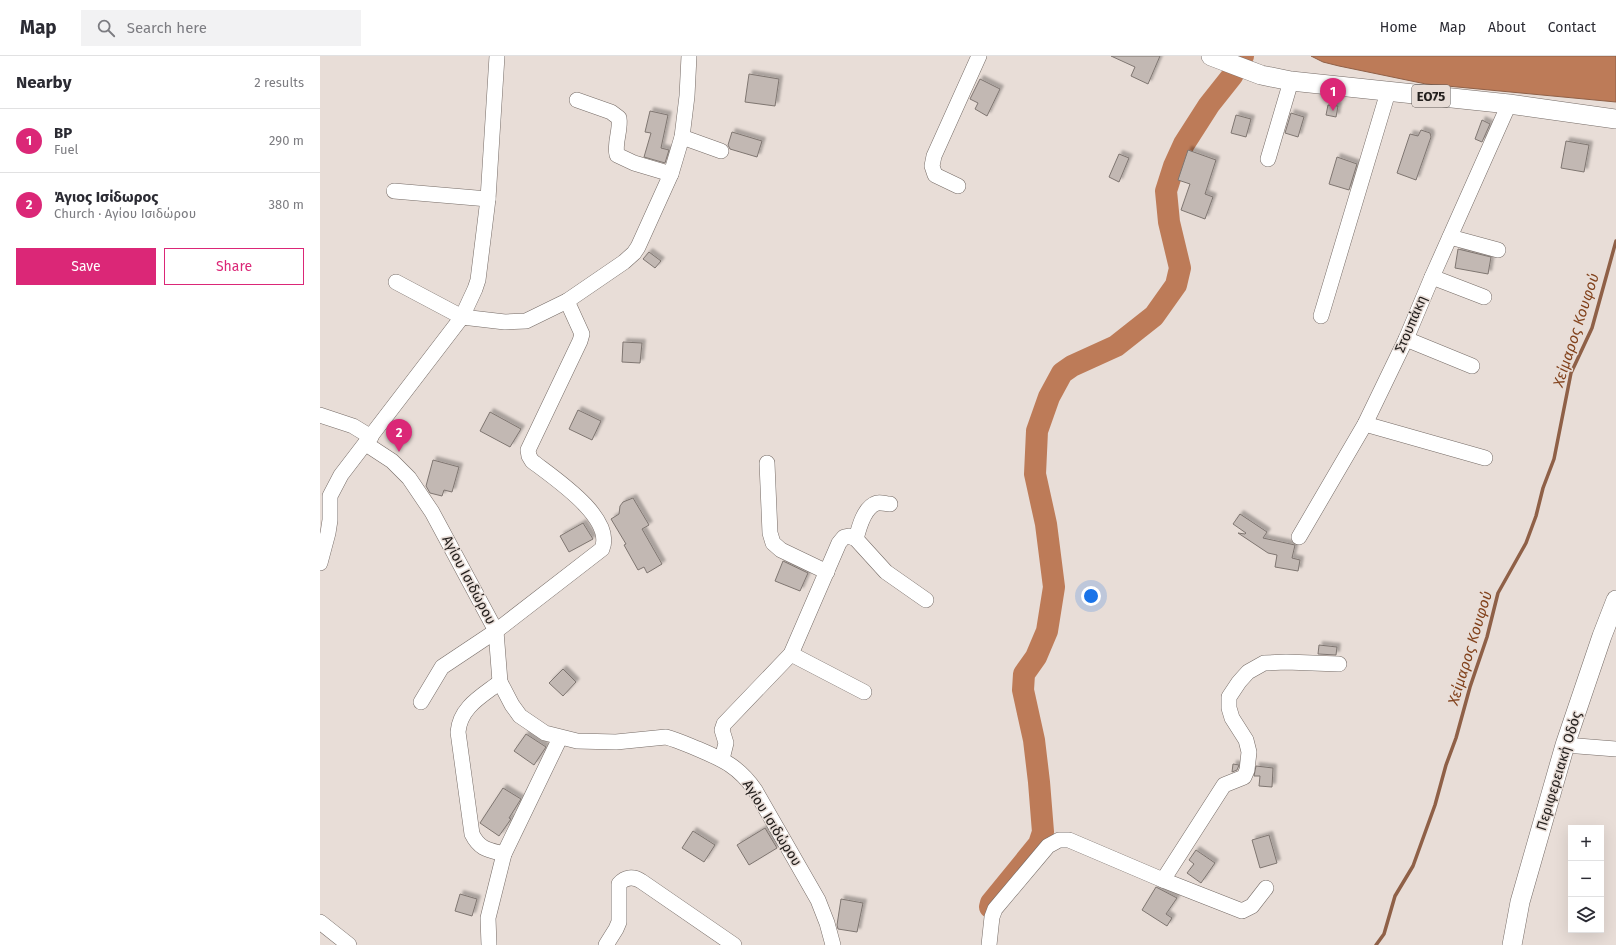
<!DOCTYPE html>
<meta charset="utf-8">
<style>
:root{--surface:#fff;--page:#f2f2f3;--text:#2b2b33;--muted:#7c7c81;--line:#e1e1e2;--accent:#db2777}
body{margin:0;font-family:"Fira Sans",sans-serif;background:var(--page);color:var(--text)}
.controls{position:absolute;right:12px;bottom:12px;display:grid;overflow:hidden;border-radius:0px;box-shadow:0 4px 16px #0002}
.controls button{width:36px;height:36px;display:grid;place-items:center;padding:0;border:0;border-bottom:1px solid var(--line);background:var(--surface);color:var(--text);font:20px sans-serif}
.you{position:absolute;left:771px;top:540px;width:14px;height:14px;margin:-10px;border:3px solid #fff;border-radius:50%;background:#1a73e8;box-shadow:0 0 0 6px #1a73e833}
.badge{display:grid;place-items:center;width:26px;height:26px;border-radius:50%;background:var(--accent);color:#fff;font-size:13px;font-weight:700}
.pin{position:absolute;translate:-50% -33px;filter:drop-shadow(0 1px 2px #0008)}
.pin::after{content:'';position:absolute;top:21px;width:14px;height:12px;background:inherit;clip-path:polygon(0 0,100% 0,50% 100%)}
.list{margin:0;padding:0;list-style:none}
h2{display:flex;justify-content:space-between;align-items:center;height:52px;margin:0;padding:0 16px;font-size:17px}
h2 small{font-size:13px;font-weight:400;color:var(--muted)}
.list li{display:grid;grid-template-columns:26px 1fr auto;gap:12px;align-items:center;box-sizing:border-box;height:64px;padding:0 16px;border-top:1px solid var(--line)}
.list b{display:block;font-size:15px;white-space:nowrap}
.list p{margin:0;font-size:13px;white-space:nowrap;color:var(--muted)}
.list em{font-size:13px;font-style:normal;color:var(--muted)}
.actions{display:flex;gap:8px;padding:12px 16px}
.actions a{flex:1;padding:9px 0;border:1px solid var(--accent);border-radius:0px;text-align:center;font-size:14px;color:var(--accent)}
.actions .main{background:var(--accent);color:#fff}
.icon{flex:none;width:22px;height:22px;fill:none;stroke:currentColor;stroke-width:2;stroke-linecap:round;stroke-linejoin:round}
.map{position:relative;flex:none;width:1296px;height:889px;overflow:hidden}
header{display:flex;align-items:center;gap:24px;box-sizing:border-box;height:56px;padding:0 20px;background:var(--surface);border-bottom:1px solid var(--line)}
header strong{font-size:19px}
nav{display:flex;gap:22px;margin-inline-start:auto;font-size:14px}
.search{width:280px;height:36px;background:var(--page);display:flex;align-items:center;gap:10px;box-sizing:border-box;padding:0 14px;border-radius:0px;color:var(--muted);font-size:15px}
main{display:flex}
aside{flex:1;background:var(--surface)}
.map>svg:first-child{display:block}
</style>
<header>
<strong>Map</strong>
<div class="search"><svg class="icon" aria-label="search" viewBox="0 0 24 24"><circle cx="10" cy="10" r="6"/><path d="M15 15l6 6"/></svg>Search here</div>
<nav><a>Home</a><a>Map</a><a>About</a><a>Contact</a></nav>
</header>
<main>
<aside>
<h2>Nearby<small>2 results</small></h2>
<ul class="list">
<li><span class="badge">1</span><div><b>BP</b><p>Fuel</p></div><em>290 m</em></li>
<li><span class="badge">2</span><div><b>Άγιος Ισίδωρος</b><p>Church · Αγίου Ισιδώρου</p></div><em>380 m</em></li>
</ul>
<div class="actions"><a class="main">Save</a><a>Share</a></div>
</aside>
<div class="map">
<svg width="1296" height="889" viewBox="0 0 1296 889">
<defs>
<filter id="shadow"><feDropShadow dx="3.5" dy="-3.5" stdDeviation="1" flood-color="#0004"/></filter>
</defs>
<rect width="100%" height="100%" fill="#e8ddd7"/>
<polygon fill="#bd7b58" stroke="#8f6047" points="991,0 1296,0 1296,46 1106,28 1019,10 1003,6"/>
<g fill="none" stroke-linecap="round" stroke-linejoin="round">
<polyline stroke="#8f6047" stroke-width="3.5" points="1056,889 1064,878 1075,840 1093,810 1115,749 1126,709 1136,682 1150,631 1167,581 1178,537 1206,487 1216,460 1223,432 1234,403 1251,317 1272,272 1296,185"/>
<polyline stroke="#bd7b58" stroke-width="22" points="670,851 671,847 719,788 723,776 719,726 714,684 703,634 704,618 716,601 727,575 734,531 726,468 715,418 717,375 729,341 742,317 752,310 796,290 834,260 856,229 860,212 849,166 846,135 854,110 864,88 889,49 912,20 923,0"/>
</g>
<g fill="#c2b8b3" stroke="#7f7671" filter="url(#shadow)">
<polygon points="791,0 840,0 828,28 811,20 815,11"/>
<polygon points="429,18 459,23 455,50 425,46"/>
<polygon points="660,23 680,33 667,60 655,53 658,47 650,43"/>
<polygon points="1008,49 1018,50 1016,61 1006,59"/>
<polygon points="330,55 348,59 341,92 349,94 345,107 324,101 331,77 325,76"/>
<polygon points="971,57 984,61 978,81 965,77"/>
<polygon points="916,59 931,63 926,81 911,77"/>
<polygon points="1162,64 1170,68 1162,86 1155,83"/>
<polygon points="1101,74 1110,77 1111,81 1096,124 1077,117 1090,78 1098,80"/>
<polygon points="412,76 442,85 437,101 410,93 408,89"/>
<polygon points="1246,85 1269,89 1264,116 1241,112"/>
<polygon points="868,94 896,104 885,138 893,141 885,163 861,154 870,128 858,124"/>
<polygon points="799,98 809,102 799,126 789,121"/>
<polygon points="1017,101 1037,108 1029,134 1009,128"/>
<polygon points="1138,193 1171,201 1168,218 1135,212"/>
<polygon points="329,196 341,205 335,212 323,203"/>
<polygon points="303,286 322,287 320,307 302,306"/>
<polygon points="258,354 281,365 272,384 249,373"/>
<polygon points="170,356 201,373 190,391 160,375"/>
<polygon points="113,404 139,411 132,436 124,434 122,440 110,437 106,430"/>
<polygon points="313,442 329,469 322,473 342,508 327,517 324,511 318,514 304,489 306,488 291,463 299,458 300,450 303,446"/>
<polygon points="920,458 947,476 943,482 975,489 972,502 980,504 978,515 955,511 957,499 948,497 918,477 925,478 926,477 913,468"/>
<polygon points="263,467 273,483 249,496 240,480"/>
<polygon points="463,505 488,517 480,535 455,525"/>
<polygon points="999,589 1017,591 1016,599 998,598"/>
<polygon points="243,613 256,626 243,640 229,627"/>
<polygon points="206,678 226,691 214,709 194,695"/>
<polygon points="913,708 919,709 917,714 912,716"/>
<polygon points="936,710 953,712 952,731 939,730 940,720 934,720"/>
<polygon points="183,732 201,743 189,762 191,763 179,780 160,767"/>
<polygon points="445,772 457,792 429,809 417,789"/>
<polygon points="373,775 395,789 384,806 362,792"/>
<polygon points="949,779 957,807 940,812 932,784"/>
<polygon points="876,794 895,807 881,827 867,817 874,808 869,804"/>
<polygon points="836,831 857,842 846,858 852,862 847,870 822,854"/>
<polygon points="140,838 157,843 152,860 135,855"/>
<polygon points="521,843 543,847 537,876 518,873 517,869"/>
</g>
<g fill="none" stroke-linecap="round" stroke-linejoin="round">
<defs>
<g id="minor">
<path d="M257,44l34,12 8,6c2,12 -5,25 -2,37l17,8 37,11"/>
<polyline points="362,81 401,95"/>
<polyline points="948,103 971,25"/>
<polyline points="638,130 615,119 612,110 614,100 659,0"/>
<polyline points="74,135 168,143"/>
<polyline points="1130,181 1178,194"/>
<polyline points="1112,221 1164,241"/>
<polyline points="76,226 142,261 155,233 158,224 168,143 177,0"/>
<polyline points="1001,260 1068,36"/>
<polyline points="1086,283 1152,310"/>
<polyline points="0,359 33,370 51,381"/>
<polyline points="1045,368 1165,402"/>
<path d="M46,388l26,17 17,17 23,34 64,119 4,51 12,23 8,11 25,17 32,8 39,1 50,-5c11,3 22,8 32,12 26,11 41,18 57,41l63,110 9,23 6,22"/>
<polyline points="447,407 450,477 453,487 461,494 507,516"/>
<polyline points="979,481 1045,368 1086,283 1112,221 1189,48"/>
<path d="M536,483c3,-12 8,-32 21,-36 4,-1 9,1 13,1"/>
<polyline points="0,507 8,477 10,464 10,440 21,419 142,261 185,266 206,265 247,245 304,206 314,197 318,191 351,118 362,81 367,40 369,0"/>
<polyline points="471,598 544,636"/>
<path d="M180,626c-18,14 -40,25 -42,50l14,102c8,16 17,16 32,20"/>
<path d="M101,646l21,-35 54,-36 106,-82c13,-31 -48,-71 -70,-88l-3,-5 -1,-6 52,-109 2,-7 -15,-33"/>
<polyline points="1245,689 1296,693"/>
<polyline points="402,703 406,687 402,674 404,668 471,598 519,487 524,481 529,480 536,483 566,516 606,544"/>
<polyline points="843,824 922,855 932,850 946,832"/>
<polyline points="0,866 29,889"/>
<polyline points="169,889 168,862 184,798 240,682"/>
<path d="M286,889l10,-16 3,-7v-38c6,-7 14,-8 22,-3l93,64"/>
<polyline points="669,889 672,861 675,853 728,790 739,784 749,784 843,824 904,729 924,721 927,714 929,696 926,684 912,662 909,652 909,641 919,626 928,616 944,607 966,606 1019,608"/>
</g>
<g id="major">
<polyline points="891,0 941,19 971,25 1189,48 1296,63"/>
<polyline points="1192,889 1200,846 1245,689 1282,580 1296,544"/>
</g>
</defs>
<use href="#minor" stroke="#756b66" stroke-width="16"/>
<use href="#major" stroke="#756b66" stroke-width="20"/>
<use href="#minor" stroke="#fff" stroke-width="15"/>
<use href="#major" stroke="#fff" stroke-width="19"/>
</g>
<g text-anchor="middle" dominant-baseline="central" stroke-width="3" stroke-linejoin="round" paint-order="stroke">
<rect fill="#e8ddd7" stroke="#5f5956" stroke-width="1" x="1092" y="29" width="38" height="22" rx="3"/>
<g font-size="13" font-weight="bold" fill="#24201e">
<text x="1111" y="40">ΕΟ75</text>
</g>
<g font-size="14" fill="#24201e" stroke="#e8ddd7">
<text transform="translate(1091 268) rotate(-67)">Στουπάκη</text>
<text transform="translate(149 524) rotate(62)">Αγίου Ισιδώρου</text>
<text transform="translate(1239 715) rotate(-73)">Περιφερειακή Οδός</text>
<text transform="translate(452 767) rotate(58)">Αγίου Ισιδώρου</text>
</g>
<g font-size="15" font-style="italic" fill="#82421c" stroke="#e8ddd7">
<text transform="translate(1256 274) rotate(-72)">Χείμαρος Κουφού</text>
<text transform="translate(1150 592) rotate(-73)">Χείμαρος Κουφού</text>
</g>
</g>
</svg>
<div class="controls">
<button>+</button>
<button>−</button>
<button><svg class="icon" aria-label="layers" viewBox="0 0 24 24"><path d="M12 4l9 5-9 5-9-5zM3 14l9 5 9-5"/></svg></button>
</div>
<div class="you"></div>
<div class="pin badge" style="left:1013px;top:55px">1</div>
<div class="pin badge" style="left:79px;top:396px">2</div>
</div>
</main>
